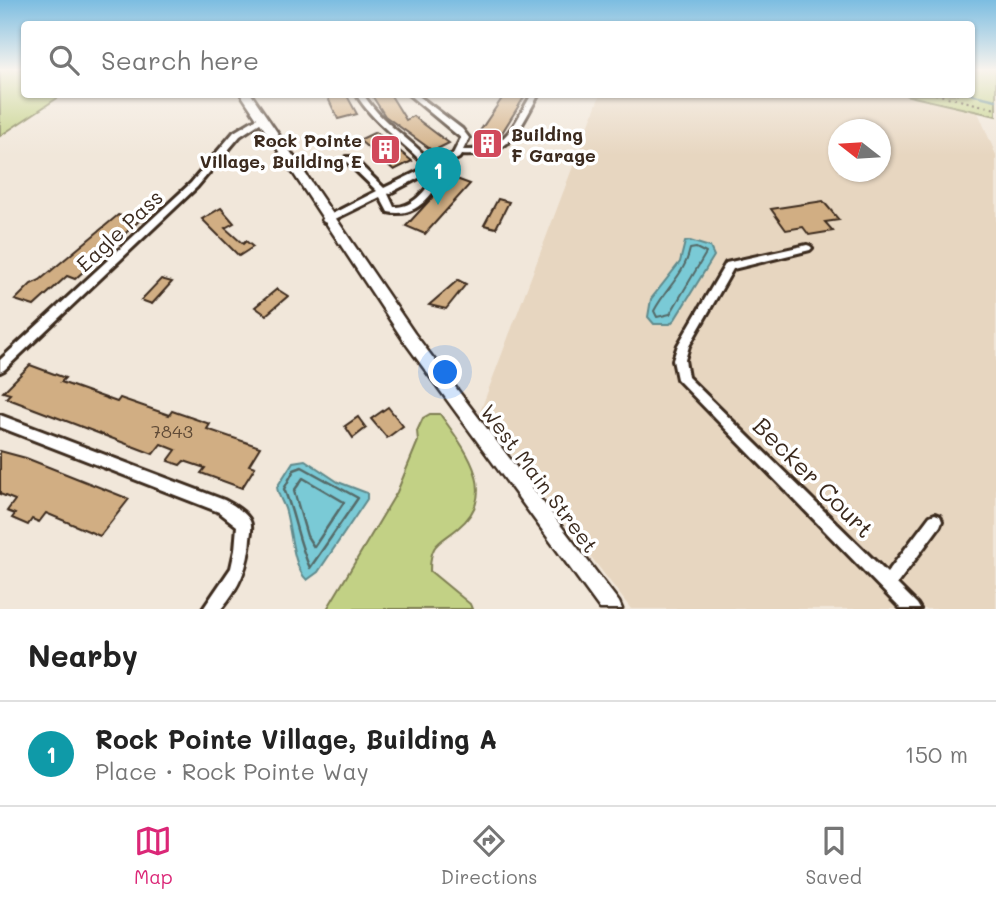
<!DOCTYPE html>
<meta charset="utf-8">
<style>
:root{--surface:#fff;--page:#f2f2f2;--text:#222;--muted:#767676;--line:#e0e0e0;--accent:#db2777}
body{margin:0;font-family:Mali,sans-serif;background:var(--page);color:var(--text)}
.compass{position:absolute;left:828px;top:119px;width:63px;height:63px;border-radius:50%;background:var(--surface);box-shadow:0 2px 5px #0004;rotate:287deg}
.you{position:absolute;left:446px;top:373px;width:24px;height:24px;margin:-18px;border:5px solid #fff;border-radius:50%;background:#1a73e8;box-shadow:0 0 0 10px #1a73e833}
.badge{display:grid;place-items:center;width:46px;height:46px;border-radius:50%;background:var(--accent);color:#fff;font-size:23px;font-weight:700}
.pin{position:absolute;translate:-50% -58px;filter:drop-shadow(0 2px 4px #0008)}
.pin::after{content:'';position:absolute;top:37px;width:24px;height:21px;background:inherit;clip-path:polygon(0 0,100% 0,50% 100%)}
.list{margin:0;padding:0;list-style:none}
h2{display:flex;justify-content:space-between;align-items:center;height:91px;margin:0;padding:0 28px;font-size:30px}
h2 small{font-size:23px;font-weight:400;color:var(--muted)}
.list li{display:grid;grid-template-columns:46px 1fr auto;gap:21px;align-items:center;box-sizing:border-box;height:105px;padding:0 28px;border-top:2px solid var(--line)}
.list b{display:block;font-size:26px;white-space:nowrap}
.list p{margin:0;font-size:23px;white-space:nowrap;color:var(--muted)}
.list em{font-size:23px;font-style:normal;color:var(--muted)}
.icon{flex:none;width:38px;height:38px;fill:none;stroke:currentColor;stroke-width:2;stroke-linecap:round;stroke-linejoin:round}
.map{position:relative;flex:none;width:996px;height:609px;overflow:hidden}
.search{position:absolute;background:var(--surface);box-shadow:0 2px 5px #0004;left:21px;right:21px;top:21px;height:77px;display:flex;align-items:center;gap:18px;box-sizing:border-box;padding:0 24px;border-radius:7px;color:var(--muted);font-size:26px}
.sheet{height:196px;background:var(--surface)}
nav{display:flex;justify-content:space-around;align-items:center;box-sizing:border-box;height:98px;border-top:2px solid var(--line);background:var(--surface);font-size:19px;color:var(--muted)}
nav a{display:grid;justify-items:center;gap:4px}
nav .on{color:var(--accent)}
.map>svg:first-child{display:block}
</style>
<div class="map">
<svg width="996" height="609" viewBox="0 0 996 609">
<rect width="100%" height="100%" fill="#f1e7da"/>
<filter id="ink" filterUnits="userSpaceOnUse"><feTurbulence type="fractalNoise" baseFrequency=".0143" numOctaves="2"/><feDisplacementMap in="SourceGraphic" scale="14" xChannelSelector="R" yChannelSelector="G"/><feConvolveMatrix kernelMatrix="1 2 1 2 8 2 1 2 1" color-interpolation-filters="sRGB"/></filter>
<g filter="url(#ink)">
<path fill="#e7d6c0" fill-rule="evenodd" d="M905,94l73,18 18,43v454h-365l-151,-197 120,-317zM838,130h42v42h-42z"/>
<g fill="#c2d185" stroke="#7e7e52" stroke-width="2">
<polygon points="0,69 24,69 24,94 62,95 0,136"/>
<polygon points="972,69 996,69 996,116 905,95 972,94"/>
<path d="M430,414h10c25,35 61,79 18,114 -19,16 -28,14 -28,43l40,33 2,5h-145l70,-117 21,-51 -1,-10 6,-13z"/>
</g>
<g fill="#7acad6" stroke="#618a8c" stroke-width="2">
<polygon points="690,241 710,247 714,256 675,319 670,324 654,324 648,317 651,299 680,262 685,242"/>
<path d="M305,460l33,22 29,11v6l-49,73 -11,8c-14,-12 -16,-50 -21,-68 -2,-9 -8,-15 -9,-25l16,-25z"/>
</g>
<g fill="none" stroke-linecap="round" stroke-linejoin="round">
<path stroke="#546a68" stroke-width="2" d="M696,248l10,5 -36,61 -13,3 -3,-6c11,-22 31,-37 36,-62z"/>
<g stroke="#546a68" stroke-width="2.5">
<path d="M302,467l56,31 -48,70c-12,-26 -15,-53 -26,-79l10,-19z"/>
<polygon points="303,478 344,502 314,547 307,536 294,491"/>
</g>
<polyline stroke="#618a8c" stroke-width="2.5" points="970,94 996,100"/>
</g>
<g fill="#d1ae83" stroke="#3b2a1e" stroke-width="2">
<polygon points="326,94 346,94 357,114 338,119"/>
<polygon points="371,94 390,94 406,120 413,116 449,143 433,151 385,116"/>
<polygon points="505,94 526,94 500,136 480,131"/>
<polygon points="376,132 412,161 394,170 359,140"/>
<polygon points="451,177 470,184 425,234 406,226"/>
<polygon points="498,199 509,202 496,228 484,225"/>
<polygon points="823,201 839,220 825,222 833,231 809,235 803,227 786,230 771,209"/>
<polygon points="221,208 234,223 225,228 243,244 246,241 253,247 239,256 202,219"/>
<polygon points="118,215 139,221 75,279 67,276 34,306 15,300 31,284 40,280"/>
<polygon points="161,279 172,282 152,304 141,300"/>
<polygon points="458,280 466,284 446,309 429,305"/>
<polygon points="277,289 288,296 266,315 255,307"/>
<polygon points="30,365 65,378 61,382 117,402 120,398 169,415 172,411 210,424 207,429 260,447 249,465 255,467 242,488 201,473 205,468 184,461 180,465 168,461 176,450 161,444 153,454 6,398 10,394 3,392"/>
<polygon points="388,407 403,426 387,438 371,419"/>
<polygon points="358,417 366,428 353,438 345,426"/>
<polygon points="0,451 26,458 129,499 100,536 46,513 39,522 32,519 28,525 12,518 15,514 7,511 15,500 0,494"/>
</g>
<g fill="none" stroke-linecap="round" stroke-linejoin="round">
<defs>
<g id="minor">
<path d="M356,94h7c18,29 48,45 70,70l20,-10 8,-16 -53,-44h8l46,35 7,9 -6,12c43,2 50,-24 69,-56h7c-22,38 -28,64 -78,61l-2,3 -22,11 5,8c-11,21 -28,41 -54,35l-8,-15 -53,26 -3,-1 -2,-2 2,-2 53,-27 -31,-30v-4h6l32,31 43,-21c-23,-25 -53,-43 -71,-73zM430,172l4,5c-9,15 -22,31 -40,30l-6,-13z"/>
<polygon points="259,117 266,119 240,136 197,187 4,370 0,372 0,360 191,183 234,132"/>
<polygon points="807,245 810,246 812,248 810,250 733,269 689,346 685,360 688,377 887,573 930,516 935,514 940,516 942,521 940,526 897,584 917,604 920,609 901,609 677,379 673,360 678,345 726,263"/>
<path d="M0,415l224,85c8,4 23,13 26,21 2,4 1,12 0,17 -1,28 -11,50 -29,71h-18l28,-41 4,-18 2,-24 -18,-14 -219,-85z"/>
</g>
<polygon id="major" points="241,94 251,94 414,333 619,602 622,609 600,609 404,341"/>
</defs>
<use href="#minor" stroke="#3b2a1e" stroke-width="6"/>
<use href="#major" stroke="#3b2a1e" stroke-width="5"/>
<polyline stroke="#3b2a1e" stroke-width="2" stroke-dasharray="2 4.5" stroke-linecap="butt" points="935,94 996,109"/>
<use href="#minor" fill="#fff" fill-rule="evenodd"/>
<use href="#major" fill="#fff" fill-rule="evenodd"/>
</g>
</g>
<linearGradient id="sky" x2="0" y2="1"><stop stop-color="#7cbde1"/><stop offset="0.45" stop-color="#f9f4ee"/><stop offset="1" stop-color="#f9f4ee" stop-opacity="0"/></linearGradient>
<rect width="996" height="155" fill="url(#sky)"/>
<defs>
<symbol id="building-square" viewBox="-11 -11 22 22"><rect x="-9" y="-9" width="18" height="18" rx="4" fill="#d1495b" stroke="#fff"/><path d="M-4-6H4V6H1V3H-1V6H-4ZM-2.5-4.3h1.7v1.8h-1.7ZM.8-4.3h1.7v1.8H.8ZM-2.5-1h1.7V.8h-1.7ZM.8-1h1.7V.8H.8Z" fill="#fff"/></symbol>
</defs>
<g fill-rule="evenodd">
<use href="#building-square" x="470" y="126" width="35" height="35"/>
<use href="#building-square" x="368" y="132" width="35" height="35"/>
</g>
<g text-anchor="middle" dominant-baseline="central" stroke-width="7" stroke-linejoin="round" paint-order="stroke">
<g font-size="18" font-weight="bold" fill="#3b2a1e" stroke="#fff" text-anchor="start">
<text x="511" y="134">Building<tspan x="511" dy="21">F Garage</tspan></text>
<text x="362" y="140" text-anchor="end">Rock Pointe<tspan x="362" dy="21">Village, Building E</tspan></text>
</g>
<g font-size="18" fill="#604b37">
<text x="172" y="431">7843</text>
</g>
<g font-size="21" fill="#3b2a1e" stroke="#fff">
<text transform="translate(119 230) rotate(-43)">Eagle Pass</text>
<text transform="translate(540 478) rotate(53)">West Main Street</text>
</g>
<g font-size="24" fill="#3b2a1e" stroke="#fff">
<text transform="translate(814 477) rotate(45)">Becker Court</text>
</g>
</g>
</svg>
<svg class="compass" viewBox="-18 -18 36 36"><path d="M0-13l5 13h-10z" fill="#e53935"/><path d="M0 13l5-13h-10z" fill="#767676"/></svg>
<div class="you"></div>
<div class="pin badge" style="left:438px;top:205px;background:#0f9aa8">1</div>
<div class="search"><svg class="icon" aria-label="search" viewBox="0 0 24 24"><circle cx="10" cy="10" r="6"/><path d="M15 15l6 6"/></svg>Search here</div>
</div>
<section class="sheet">
<h2>Nearby<small></small></h2>
<ul class="list">
<li><span class="badge" style="background:#0f9aa8">1</span><div><b>Rock Pointe Village, Building A</b><p>Place · Rock Pointe Way</p></div><em>150 m</em></li>
</ul>
</section>
<nav>
<a class="on"><svg class="icon" aria-label="map" viewBox="0 0 24 24"><path d="M3 6l6-2 6 2 6-2v14l-6 2-6-2-6 2zM9 4v14M15 6v14"/></svg>Map</a>
<a><svg class="icon" aria-label="directions" viewBox="0 0 24 24"><path d="M12 3l9 9-9 9-9-9zM9 14v-3h6M13 9l2 2-2 2"/></svg>Directions</a>
<a><svg class="icon" aria-label="saved" viewBox="0 0 24 24"><path d="M7 4h10v16l-5-4-5 4z"/></svg>Saved</a>
</nav>
